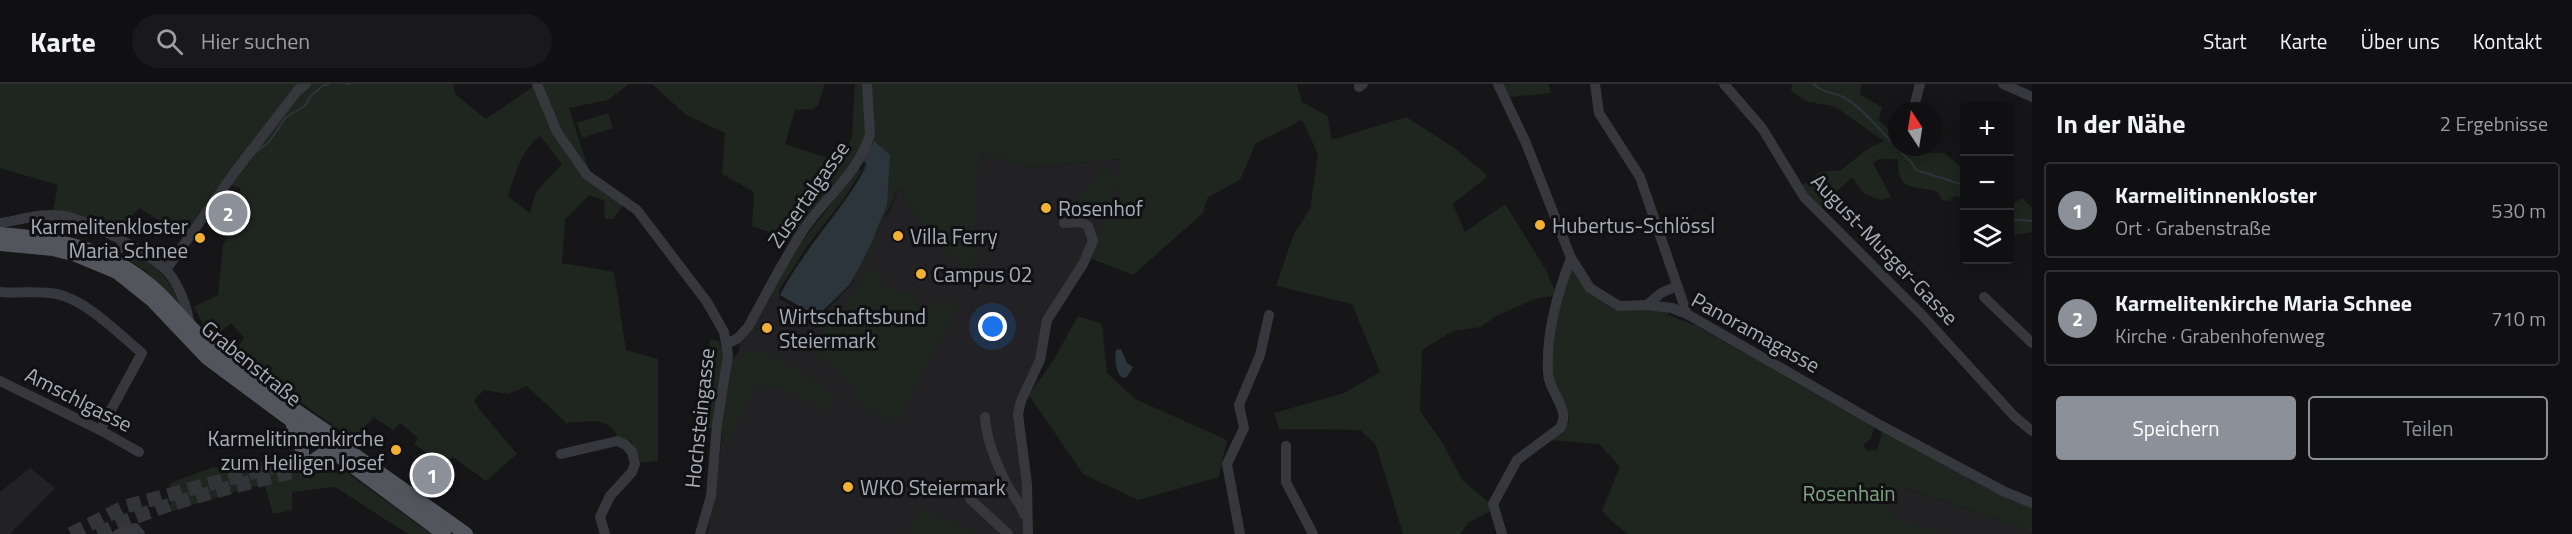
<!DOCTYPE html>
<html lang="de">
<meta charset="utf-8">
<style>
:root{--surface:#101012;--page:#19191b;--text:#f1f3f6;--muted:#9c9d9f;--line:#303032;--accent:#8c9099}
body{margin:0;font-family:"Titillium Web",sans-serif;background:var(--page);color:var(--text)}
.controls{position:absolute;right:18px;top:18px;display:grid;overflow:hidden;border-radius:6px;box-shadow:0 3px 15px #0003}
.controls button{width:54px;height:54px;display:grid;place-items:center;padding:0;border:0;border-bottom:2px solid var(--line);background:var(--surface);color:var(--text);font:30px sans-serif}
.compass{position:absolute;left:1888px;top:18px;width:54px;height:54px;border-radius:50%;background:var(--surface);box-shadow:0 3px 15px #0003;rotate:348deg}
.you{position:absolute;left:993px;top:243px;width:21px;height:21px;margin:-15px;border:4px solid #fff;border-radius:50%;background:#1a73e8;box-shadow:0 0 0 9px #1a73e833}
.badge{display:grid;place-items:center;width:39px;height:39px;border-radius:50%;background:var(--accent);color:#fff;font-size:20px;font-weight:700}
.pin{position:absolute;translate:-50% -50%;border:3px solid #fff;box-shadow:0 2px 6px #0006}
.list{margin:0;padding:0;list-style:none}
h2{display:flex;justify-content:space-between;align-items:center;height:78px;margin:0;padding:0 24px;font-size:26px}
h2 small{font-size:20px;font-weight:400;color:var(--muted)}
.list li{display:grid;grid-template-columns:39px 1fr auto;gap:18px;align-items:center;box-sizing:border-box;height:96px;margin:0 12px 12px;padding:0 12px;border:2px solid var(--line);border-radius:6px}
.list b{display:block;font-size:22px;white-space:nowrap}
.list p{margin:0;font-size:20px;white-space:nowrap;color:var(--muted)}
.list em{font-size:20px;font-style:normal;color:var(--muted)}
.actions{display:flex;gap:12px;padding:18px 24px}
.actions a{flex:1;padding:14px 0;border:2px solid var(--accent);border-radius:6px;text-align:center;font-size:21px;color:var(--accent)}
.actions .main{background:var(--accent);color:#fff}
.icon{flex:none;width:33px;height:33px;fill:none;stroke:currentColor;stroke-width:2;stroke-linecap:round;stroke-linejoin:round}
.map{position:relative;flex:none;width:2032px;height:450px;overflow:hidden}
header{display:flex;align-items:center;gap:36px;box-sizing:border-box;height:84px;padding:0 30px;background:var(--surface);border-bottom:2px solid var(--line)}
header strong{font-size:28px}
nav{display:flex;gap:33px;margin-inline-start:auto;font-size:21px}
.search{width:420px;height:54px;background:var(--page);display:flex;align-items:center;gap:15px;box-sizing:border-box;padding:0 21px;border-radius:33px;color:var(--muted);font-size:22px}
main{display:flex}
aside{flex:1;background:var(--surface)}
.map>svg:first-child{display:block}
</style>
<header>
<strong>Karte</strong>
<div class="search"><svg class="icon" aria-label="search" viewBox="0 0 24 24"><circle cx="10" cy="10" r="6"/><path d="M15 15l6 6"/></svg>Hier suchen</div>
<nav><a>Start</a><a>Karte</a><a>Über uns</a><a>Kontakt</a></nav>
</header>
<main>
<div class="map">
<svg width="2032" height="450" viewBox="0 0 2032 450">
<rect width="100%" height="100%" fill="#161618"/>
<g fill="#222225">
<polygon points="982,69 1030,83 1121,75 1120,116 1087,173 1047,236 1040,276 1021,317 1028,450 707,450 717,398 730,277 739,268 740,256 770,210 818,235 851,201 875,159 881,138 890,127 896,111 896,103 903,103 904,115 926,146 930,150 941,152 942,162 964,185 977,175 973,100"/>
<polygon points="30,384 55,404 10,450 0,450 0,408"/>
<polygon points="1902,403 2022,444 2031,450 1894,450 1887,428"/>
</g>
<g fill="#1e261f" fill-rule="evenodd">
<path d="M0,0h454l1,10 31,25 51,-35h92l-21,16 -39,8 20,63 34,35 -10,13h-7l-2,-4 1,-14 -16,-6 -24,25 -3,43 52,9 12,78 32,9v102l-17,2 -10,-22 -13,-3c-9,-23 -31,-16 -52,-15l-39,-37 -19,8 -24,-4 -10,10 5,9 38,45 -31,27 -33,-24 -8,9 -31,-22 4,-6 -18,-15 -7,7 -19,-13 -22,23c-39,-30 -80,-57 -119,-87l11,-15 -13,-15 -17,14 -7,-7 -13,-23 24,-12 5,-50 19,-34 -2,-23 -17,-6 -39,53 -45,-27 -22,24 -40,-18 -24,-4 5,-25 -58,-17zM540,52l22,28 -26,28 -6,21 -22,-16c6,-22 14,-47 32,-61z"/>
<path d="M652,0h173l-7,21 -5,4 -18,1 -10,34 55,18 12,-25 3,-53h442l5,18 26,14 4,24 74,-23 47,30 35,29 -35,28 12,28 40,-28 44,71v4l9,16 -23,4 -39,17 -15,11 -28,4 -31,19 -2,61 22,31 21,39 28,23 -2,8 -20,10 -9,12h-57l-27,-89 -16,-15 -81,-1 -5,-16 70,-20 36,-21 -28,-68 -76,-18 17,-50 17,-27 8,-55 -16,-34 -46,23 -16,37 -32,17 -5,16 -70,62 -46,-18 32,-57 1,-16 -26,34 -18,-14 27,-37 17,12v-20l-90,8 -48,-14 -8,31 3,75 -13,10 -22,-23 -1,-10 -11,-2 -4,-4 -22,-31 -1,-12h-6c-2,14 -9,22 -15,34 -4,7 -4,16 -7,23 -14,32 -32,50 -58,72l-37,-21 32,-51 46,-61 8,-21 -3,-3 -66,83 -45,-16 2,-34 -32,-18 3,-41 -39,-18z"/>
<polygon points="1503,0 1548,0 1551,9 1510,13"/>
<path d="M1792,0h69l-1,11 22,12 -3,13 18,17v10h9l17,6h21l20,17v28l-10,-2 -5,5 -7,-1 -4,-8c-22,-8 -41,3 -40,-33h-19l-6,4 18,34 -11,3 -17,-7 -11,-16c-10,12 -23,17 -31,30l-20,-21 19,-14 21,-2 27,-21 16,-8 -50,-35 -26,-4 -17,-11z"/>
<polygon points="608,29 613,44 582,54 577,39"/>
<polygon points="858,85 862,86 843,116 810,158 779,206 779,215 770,210 800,160"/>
<polygon points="2022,114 2032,124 2032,148 2010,152 2010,116 2012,120"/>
<path d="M129,168c29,8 44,35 55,60l-38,-41 -23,-14v-3z"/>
<path d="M1571,174l9,16 29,27 59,10v4l29,11 177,101 -3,11 -8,7 4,6 10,-1 5,-18 130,69 20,2v31l-10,-6 -119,-41 -15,25 8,6 44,16h-312l-18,-14 -8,-10 18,-43 -21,-23 -48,-4c6,-5 17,-12 18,-20 1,-15 -13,-26 -16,-39 -11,-39 7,-84 18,-123z"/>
<path d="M869,186l15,5 -2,11 34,9v12h22v-6l20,4 -61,118 -41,-21 3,-6 -1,-4 -31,-32 -27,-15c33,-14 49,-46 69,-75z"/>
<polygon points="1078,232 1102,240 1107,289 1135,315 1227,356 1219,393 1138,416 1083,390 1029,311 1053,277"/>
<polygon points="710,255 718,257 730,277 741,273 745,267 770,270 822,301 834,312 830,328 790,307 757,300 726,361 721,345 706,344 703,340 705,294"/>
<polygon points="297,363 312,386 341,384 431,450 408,450 335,403 292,408 292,426 273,430 265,402 251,403 163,430 172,418 169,401 173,398 213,383 230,386 271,376 287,371"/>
<polygon points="921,424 975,450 909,450"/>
</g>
<g fill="#2c353c">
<path d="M874,57l16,14 -3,50 -18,43 -19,36 -33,32 -37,-21c24,-47 63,-84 87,-130l-4,-6z"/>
<path d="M1121,265l6,14 6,4 -7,11 -5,-1c-6,-8 -6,-17 -5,-27z"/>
</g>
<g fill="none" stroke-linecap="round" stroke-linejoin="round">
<g stroke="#2c353c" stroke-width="2">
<polyline points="346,0 350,0"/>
<path d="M1813,0c9,8 19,8 30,13 23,12 49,48 69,66l4,7 48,15"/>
<polyline points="254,70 269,58 286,33 305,22 310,13 322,2 329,0"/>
<polyline points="2010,135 2032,137"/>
</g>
<g stroke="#333438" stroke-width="14" stroke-dasharray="14 7" stroke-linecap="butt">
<polyline points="71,450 124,423 291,378 302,371"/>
<path d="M98,450c63,-32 131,-46 198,-63l14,-8"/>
</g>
<g stroke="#37383d" stroke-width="10">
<polyline points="537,0 557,48 587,91 637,126 707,218 724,248 728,271 717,340 711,412 700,450"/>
<polyline points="1498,0 1526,59 1571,174 1590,204 1619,222 1647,221 1672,224 1687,230 1880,341 2005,408 2032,419"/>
<polyline points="1595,0 1599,29 1640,93 1687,230"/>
<polyline points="1724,0 1762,44 1804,113 1923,232 2014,332 2032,347"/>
<polyline points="2003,0 2032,13"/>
<polyline points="1359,3 1363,0"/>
<polyline points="1913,27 1920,0"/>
<path d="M0,139c22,-3 40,-11 64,-7 24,4 85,37 102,54 12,12 23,40 23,55"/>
<polyline points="38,153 49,145 54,131"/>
<polyline points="100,174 120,164 124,159"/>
<polyline points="166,186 234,89 298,6 306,0"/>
<path d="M0,208c19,2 38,-2 57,2 29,6 62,40 85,59l-42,77"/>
<polyline points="1984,213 2032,259"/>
<polyline points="1647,221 1661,209 1677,202"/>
<path d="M727,260l11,-6 10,-11c19,-34 36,-69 58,-101 22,-31 53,-54 64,-92l-3,-50"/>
<polyline points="0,297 100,346 139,368"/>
<path d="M985,333c1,23 12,48 22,68 6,11 13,17 17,29"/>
<polyline points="1286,362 1286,398 1313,450"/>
<polyline points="561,370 617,357 626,361 632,368 635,380 632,388 610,412 600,433 605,450"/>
<polyline points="970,415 1008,450"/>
<polyline points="118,450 135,444 140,450"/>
<polyline points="1028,450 1027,400 1018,330 1021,317 1040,276 1047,236 1083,180 1093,157 1088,142 1081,138 1064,139"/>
<polyline points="1240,450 1227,380 1244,344 1239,321 1260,271 1269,231"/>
<path d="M1502,450l-9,-30 24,-44 43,-32c12,-19 -12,-36 -12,-56 -2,-39 9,-77 23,-114"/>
</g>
<g stroke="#53555c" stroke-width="14">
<path d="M0,150c62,5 113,15 160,60 17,17 32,36 51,53 34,30 77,58 115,84l16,15 124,88"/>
<polyline points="0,160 53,165 76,171 117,188 152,216 207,274 444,450"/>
<polyline points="293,344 302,353 302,371"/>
<polyline points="310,379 329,366"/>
</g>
</g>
<g fill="#f2b134" stroke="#111113" stroke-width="2">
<circle cx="1046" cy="124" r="6"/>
<circle cx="1540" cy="141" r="6"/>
<circle cx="898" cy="152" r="6"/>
<circle cx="200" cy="154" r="6"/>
<circle cx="921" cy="190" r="6"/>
<circle cx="767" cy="244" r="6"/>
<circle cx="396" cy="366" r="6"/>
<circle cx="848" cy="403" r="6"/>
</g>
<g text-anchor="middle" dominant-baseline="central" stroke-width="6" stroke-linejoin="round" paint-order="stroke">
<g font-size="21" fill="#a8adb8" stroke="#111113">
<text transform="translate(808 110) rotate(-55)">Zusertalgasse</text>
<text transform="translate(1885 165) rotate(46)">August-Musger-Gasse</text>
<text transform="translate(1756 248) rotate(29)">Panoramagasse</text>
<text transform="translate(252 279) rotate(39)">Grabenstraße</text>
<text transform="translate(79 315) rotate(27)">Amschlgasse</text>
<text transform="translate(699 334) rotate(-84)">Hochsteingasse</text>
</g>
<g font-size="21" fill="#a8adb8" stroke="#111113" text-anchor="start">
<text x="1058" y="124">Rosenhof</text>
<text x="1552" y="141">Hubertus-Schlössl</text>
<text x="188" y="142" text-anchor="end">Karmelitenkloster<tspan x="188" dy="24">Maria Schnee</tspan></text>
<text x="910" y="152">Villa Ferry</text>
<text x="933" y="190">Campus 02</text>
<text x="779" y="232">Wirtschaftsbund<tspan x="779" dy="24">Steiermark</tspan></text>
<text x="384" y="354" text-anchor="end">Karmelitinnenkirche<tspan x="384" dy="24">zum Heiligen Josef</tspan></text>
<text x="860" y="403">WKO Steiermark</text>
</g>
<g font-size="21" fill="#7fa381" stroke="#111113">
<text x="1849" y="409">Rosenhain</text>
</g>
</g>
</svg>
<div class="controls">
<button>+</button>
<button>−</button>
<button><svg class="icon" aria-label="layers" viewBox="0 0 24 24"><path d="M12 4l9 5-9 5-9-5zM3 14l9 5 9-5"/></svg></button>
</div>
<svg class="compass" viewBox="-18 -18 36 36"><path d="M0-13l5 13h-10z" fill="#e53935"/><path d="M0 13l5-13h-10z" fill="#9c9d9f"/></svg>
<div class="you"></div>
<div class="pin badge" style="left:432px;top:391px">1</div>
<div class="pin badge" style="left:228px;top:129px">2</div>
</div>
<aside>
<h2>In der Nähe<small>2 Ergebnisse</small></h2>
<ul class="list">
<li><span class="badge">1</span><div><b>Karmelitinnenkloster</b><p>Ort · Grabenstraße</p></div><em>530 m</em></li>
<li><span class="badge">2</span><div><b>Karmelitenkirche Maria Schnee</b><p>Kirche · Grabenhofenweg</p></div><em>710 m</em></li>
</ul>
<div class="actions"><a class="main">Speichern</a><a>Teilen</a></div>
</aside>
</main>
